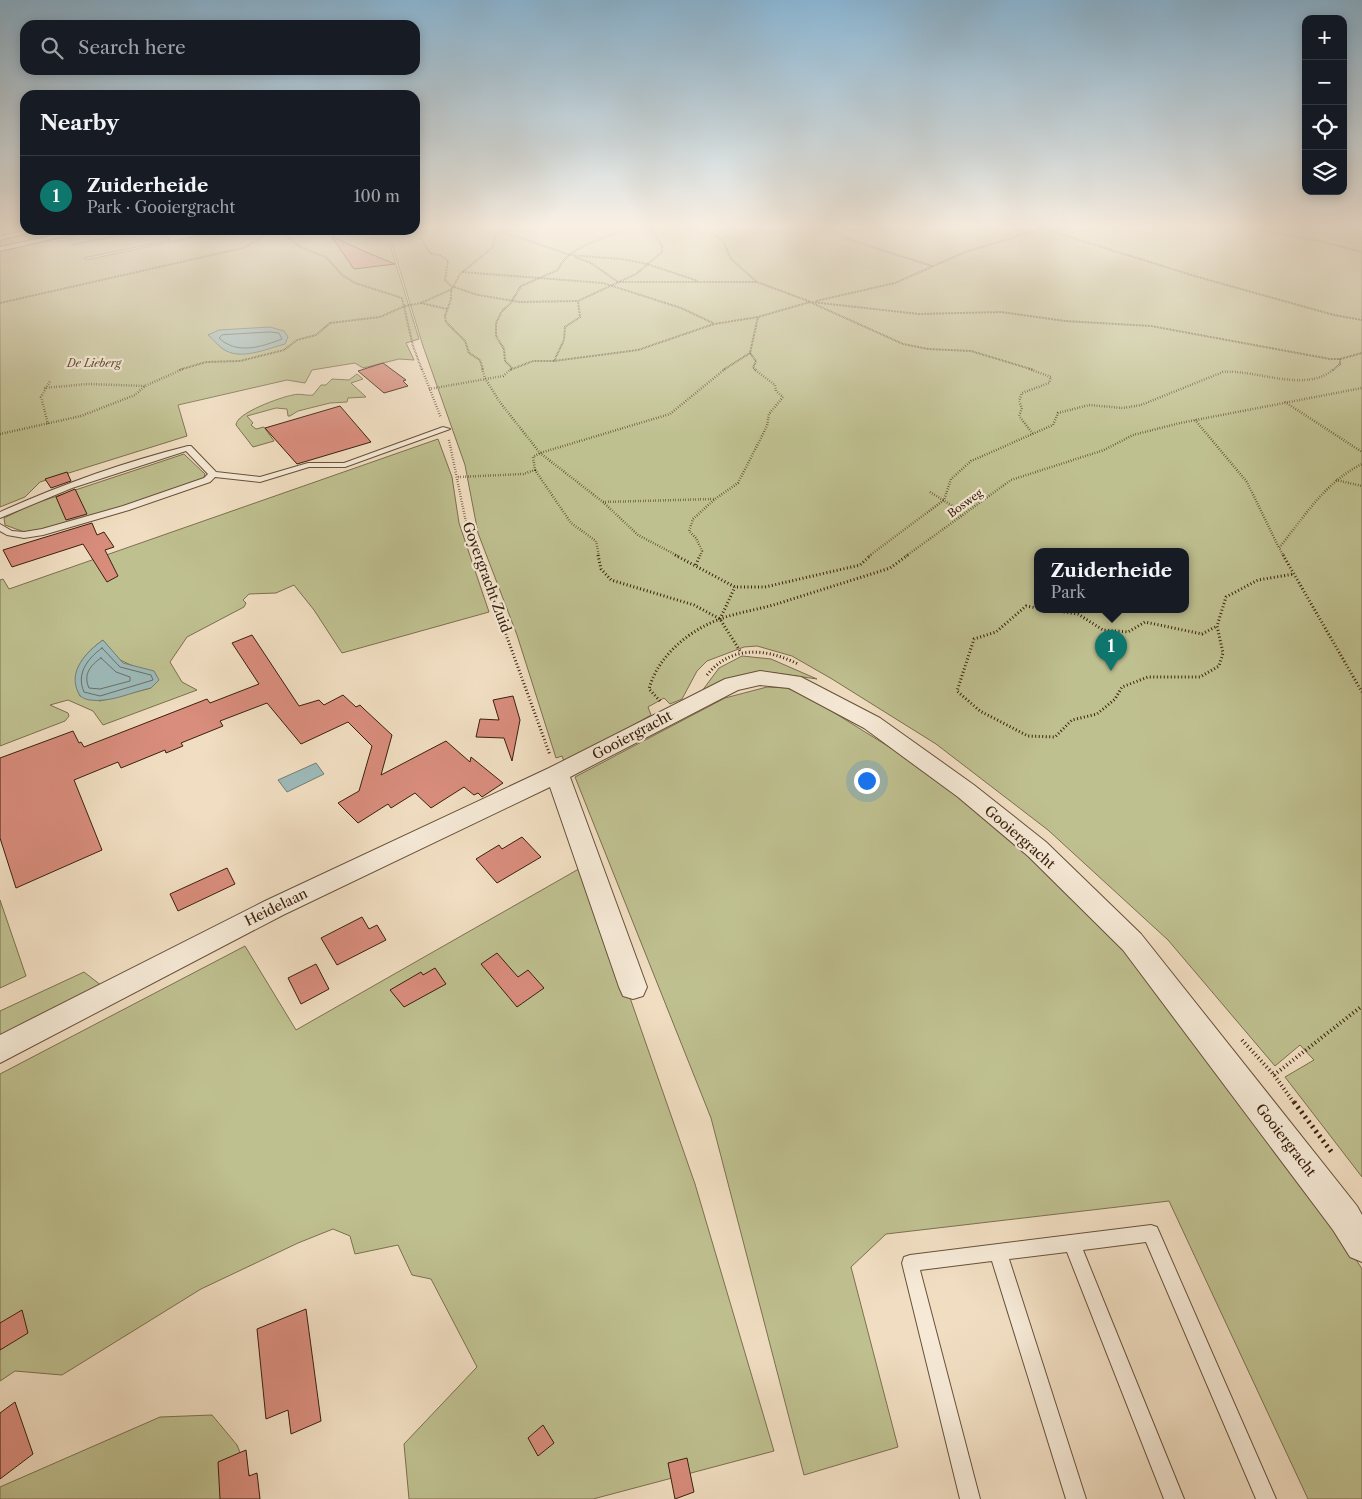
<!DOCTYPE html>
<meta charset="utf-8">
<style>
:root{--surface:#171b24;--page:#20242c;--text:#f1f3f6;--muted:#9ea1a6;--line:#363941;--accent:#0f766e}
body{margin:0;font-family:"Libre Caslon Text",serif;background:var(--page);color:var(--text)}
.controls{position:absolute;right:15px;top:15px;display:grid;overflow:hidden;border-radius:10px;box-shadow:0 2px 12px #0003}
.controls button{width:45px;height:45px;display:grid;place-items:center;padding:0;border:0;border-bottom:1px solid var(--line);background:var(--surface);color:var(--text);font:25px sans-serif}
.you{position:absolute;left:866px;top:780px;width:18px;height:18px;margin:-12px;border:4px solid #fff;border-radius:50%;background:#1a73e8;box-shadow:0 0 0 8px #1a73e833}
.badge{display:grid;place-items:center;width:32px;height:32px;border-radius:50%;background:var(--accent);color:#fff;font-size:16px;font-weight:700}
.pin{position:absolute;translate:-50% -41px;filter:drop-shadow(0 1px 2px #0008)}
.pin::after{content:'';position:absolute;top:26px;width:18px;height:15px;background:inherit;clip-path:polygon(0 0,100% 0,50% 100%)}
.popup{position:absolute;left:1034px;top:548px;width:155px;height:65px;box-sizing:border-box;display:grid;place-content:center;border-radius:10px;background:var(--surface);filter:drop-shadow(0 1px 4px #0005);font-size:16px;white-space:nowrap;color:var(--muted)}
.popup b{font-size:19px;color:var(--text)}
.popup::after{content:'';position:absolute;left:50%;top:100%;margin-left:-10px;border:10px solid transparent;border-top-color:var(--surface)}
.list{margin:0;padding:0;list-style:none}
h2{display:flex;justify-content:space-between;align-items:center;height:65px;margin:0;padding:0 20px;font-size:21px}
h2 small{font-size:16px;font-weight:400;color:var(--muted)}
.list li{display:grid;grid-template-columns:32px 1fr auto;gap:15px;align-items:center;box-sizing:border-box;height:80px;padding:0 20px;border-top:1px solid var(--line)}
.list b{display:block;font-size:19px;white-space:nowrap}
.list p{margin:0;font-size:16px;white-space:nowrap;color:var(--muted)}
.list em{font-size:16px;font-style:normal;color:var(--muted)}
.icon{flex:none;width:28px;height:28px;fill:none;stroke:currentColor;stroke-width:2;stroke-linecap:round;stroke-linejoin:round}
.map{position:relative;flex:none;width:1362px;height:1499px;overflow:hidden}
.search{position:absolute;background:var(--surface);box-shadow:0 2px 12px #0003;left:20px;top:20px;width:400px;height:55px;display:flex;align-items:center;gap:12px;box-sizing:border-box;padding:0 18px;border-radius:15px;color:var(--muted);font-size:19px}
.panel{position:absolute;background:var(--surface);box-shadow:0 2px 12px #0003;left:20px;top:90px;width:400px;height:145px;border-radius:15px}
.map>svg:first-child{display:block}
</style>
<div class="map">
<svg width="1362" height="1499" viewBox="0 0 1362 1499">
<rect width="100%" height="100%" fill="#f1dec2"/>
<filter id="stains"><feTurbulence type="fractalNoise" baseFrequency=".004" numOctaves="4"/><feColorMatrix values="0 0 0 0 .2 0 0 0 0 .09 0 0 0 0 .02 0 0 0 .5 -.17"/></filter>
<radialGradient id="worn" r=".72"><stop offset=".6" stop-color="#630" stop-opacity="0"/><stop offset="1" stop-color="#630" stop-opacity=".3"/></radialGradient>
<g fill="#bfc090" stroke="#7c704e" fill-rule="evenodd">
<path d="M415,225h947v952l-77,-100 29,-17 -14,-15 -25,21 -107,-126 -120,-110 -112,-86 -104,-65 -40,-23 -35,-10 -13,1 -37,14 -10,10 -15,28 -12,5 -6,-6 -16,9 3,8 -86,49 -3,-8 -6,2 -39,-123 -39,-102 -13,-68 -42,-119 -31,-102 -2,1 29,94 -13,4 8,17 -15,-1 -36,9 -8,-5 -43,7 -7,13 -18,-3 -109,25 9,31 -147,46 -15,15 -25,10v-256l96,-21h44l-68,15 77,-15h9l12,10 -86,18 2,2 139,-30h190zM1037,552h148v58h-148z"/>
<polygon points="42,231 49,236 0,247 0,239"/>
<path d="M357,374l6,5 -12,4 15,14 -18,1 -1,4 -17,1 -32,8 -8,5h-2l-1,-7 -11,-1 -29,8 6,7 -2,2 5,4 8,-2 10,14 -21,6 -17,-22c0,-12 45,-28 57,-30 7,-2 13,1 20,0l8,-10h5l6,-6 17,1z"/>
<path d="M438,439l14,38 7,46 30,89 -147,41 -28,-43 -20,-25 -18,8 -27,1 -6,6 3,3 -2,4 -57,30 -17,25 12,20 15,8 -94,35 -10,-14 -25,-11 -18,5 18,8 1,3 -4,5 -65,25v-166l3,-1 6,10zM103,640l13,18 19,9 16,21 -51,13 -20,-5c-11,-23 3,-42 23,-56z"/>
<polygon points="184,454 205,474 203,480 109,512 27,533 5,525 4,518 33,504"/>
<polygon points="742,656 771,659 817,679 775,673 736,677 702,691 719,668"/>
<polygon points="767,687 787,688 809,697 971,798 1125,941 1280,1141 1362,1269 1362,1499 1308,1499 1169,1201 886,1234 851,1267 898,1447 804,1475 711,1118 575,777 725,698"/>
<polygon points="584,866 695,1184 774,1451 593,1499 409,1499 404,1444 477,1367 431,1279 412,1275 398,1245 355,1254 350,1236 333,1229 298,1243 201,1289 62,1375 15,1371 0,1381 0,1074 245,946 296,1030"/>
<polygon points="0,900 26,976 0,988"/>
<polygon points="84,972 102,986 0,1038 0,1011"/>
<polygon points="212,1415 237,1445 259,1499 0,1499 0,1487 160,1417"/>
</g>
<g fill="#9dbbbb" stroke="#757d75">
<path d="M270,327l14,4 4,6 -3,7c-19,5 -45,17 -62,5 -6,-4 -10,-10 -15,-14l11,-5z"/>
<path d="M103,640l20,23 31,8 5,9 -8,8c-19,4 -41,15 -61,12 -6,-1 -10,-3 -12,-8 -10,-21 8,-40 25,-52z"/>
<polygon points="316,763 324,774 287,792 278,780"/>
</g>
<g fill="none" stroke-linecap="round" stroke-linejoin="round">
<g stroke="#6c6e64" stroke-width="1">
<path d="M270,332l9,1 3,6c-21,8 -45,16 -63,-1l3,-3z"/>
<path d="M102,648l18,19 31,8 2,5 -53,16 -16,-4c-8,-18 3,-33 18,-44z"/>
<path d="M101,658l15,14 14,5v4l-30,8 -11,-1c-6,-13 1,-23 12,-30z"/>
</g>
</g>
<g fill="#d98d7d" stroke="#3a200c">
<polygon points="331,236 366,252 395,264 354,269"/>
<polygon points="383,363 406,380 403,381 408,386 384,393 358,371"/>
<polygon points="340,406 371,442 297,464 265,428"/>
<polygon points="67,472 71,481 51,488 45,479"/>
<polygon points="75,489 87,514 66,520 56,497"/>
<polygon points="92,523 97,535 104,532 114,547 105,550 118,576 107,582 83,544 12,567 3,550"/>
<polygon points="252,635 299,706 319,700 324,705 343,695 356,707 360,705 364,709 392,735 381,775 446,741 470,762 471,757 503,783 482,797 478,793 474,795 464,787 431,808 415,793 391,808 388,804 358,823 338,803 359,791 372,746 348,722 301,744 267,703 220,721 223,726 181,743 183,746 166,753 165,750 121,768 118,762 74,780 102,850 16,888 0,838 0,758 73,731 79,743 81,742 84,747 207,699 210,703 259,684 232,643"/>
<polygon points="513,696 520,720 512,761 504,738 476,737 480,719 499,720 493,700"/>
<polygon points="522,837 541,857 497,883 476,859 499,845 502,849"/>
<polygon points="227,868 235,884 178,911 170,894"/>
<polygon points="362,917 369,929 377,925 386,940 337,965 321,938"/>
<polygon points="497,953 518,977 528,970 544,988 517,1007 481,964"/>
<polygon points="316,964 329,989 301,1004 288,978"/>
<polygon points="435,968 446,984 404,1007 390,990 421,972 423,975"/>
<polygon points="306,1309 321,1421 291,1434 288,1410 266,1419 257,1329"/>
<polygon points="22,1310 28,1333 0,1350 0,1323"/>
<polygon points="15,1402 33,1454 0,1479 0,1413"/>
<polygon points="543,1425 554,1443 538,1456 528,1438"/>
<polygon points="246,1450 249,1476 257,1473 260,1499 220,1499 218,1462"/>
<polygon points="687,1458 694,1492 675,1499 668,1463"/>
</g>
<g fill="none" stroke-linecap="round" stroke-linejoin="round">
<defs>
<g id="lane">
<polygon points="28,230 39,230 0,240 0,236"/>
<polygon points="79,230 90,230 0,251 0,247"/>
<path d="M443,427l7,2 -105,38h-36l-49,15 -45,-5 -5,5 -81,28 -86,25 -19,3 -17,-3 -7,-4v-7l12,7 12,1 18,-3 81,-23 81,-28 4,-4 -22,-23 -114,37 -72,30v-6c60,-27 124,-50 188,-66h3l25,26 44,5 48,-14h36z"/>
<polygon points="1151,1225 1157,1227 1276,1499 1256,1499 1146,1242 1083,1250 1184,1499 1164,1499 1067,1252 1009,1259 1086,1499 1066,1499 992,1261 920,1270 980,1499 960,1499 902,1263 904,1257 910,1255"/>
</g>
<polygon id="street" points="760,671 801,677 880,718 974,785 1046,842 1141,934 1357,1206 1362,1215 1362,1262 1350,1257 1333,1230 1123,950 1028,856 958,797 864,728 789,688 760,685 738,690 570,777 647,987 643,996 633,999 623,996 619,987 550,787 283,915 0,1063 0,1035 265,901 549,768 725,679"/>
</defs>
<use href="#lane" stroke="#68503a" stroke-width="2"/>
<use href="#street" stroke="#68503a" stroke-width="2"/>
<g stroke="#3a200c" stroke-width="2" stroke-dasharray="0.5 1" stroke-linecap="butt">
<polyline points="500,225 500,231 570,255 622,259 647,264 698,281"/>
<polyline points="702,225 723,241 731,259 757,282 811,302 919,314 1001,312 1065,321 1151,326 1330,359 1340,359 1362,353"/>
<polyline points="822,225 850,240 932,266"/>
<polyline points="1031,225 1198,277 1334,315 1362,320"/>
<polyline points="1233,225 1319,241 1362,252"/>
<polyline points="415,229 431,254 440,255 448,261 445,280 453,288"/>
<polyline points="279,230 302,248 326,257 342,275 355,283 402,298 413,346 422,370"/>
<polyline points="575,257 591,263 618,282 756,282"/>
<polyline points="462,272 603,283 681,308 713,323"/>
<polyline points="454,287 478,295 520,302 578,301 636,274 662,252 662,246 650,225"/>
<polyline points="816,301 895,283 965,252 1035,231 1044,225"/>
<polyline points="0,303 243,248 274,230"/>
<polyline points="421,303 452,289"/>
<polyline points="812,303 903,344 928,349 971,351 1034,370"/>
<polyline points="750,353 756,361 753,368 756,370"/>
<polyline points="554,361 564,340 565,327 580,317 578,301"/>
<path d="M512,368l-7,-7 -1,-12 -8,-13v-13l6,-12 8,-7 11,-18 37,-16c9,-23 43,-30 64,-39l4,-6"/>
<polyline points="179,370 206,362 240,361 284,350 297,340 316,335 330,323 380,317 405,306 421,303 447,309"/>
<polyline points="483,370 480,360 469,353 465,341 446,322 445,316 451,299 451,291 460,274 493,247 495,236 500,231"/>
<polyline points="510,370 533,361 554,361 638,350 714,324 758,317 810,302"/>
<polyline points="723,370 750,353 758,317"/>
<polyline points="1333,370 1340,364 1340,359"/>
</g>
<g stroke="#3a200c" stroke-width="2.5" stroke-dasharray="0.5 2" stroke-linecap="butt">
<polyline points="422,369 441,418"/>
<polyline points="482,369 485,378 499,401 540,453 603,502 638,535 678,556"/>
<polyline points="1029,369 1051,377 1049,383 1022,393 1019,401 1022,408 1019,416 1033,434"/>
<polyline points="44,388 88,384 145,386"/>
<polyline points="429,389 503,376 511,369"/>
<polyline points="1285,402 1362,452"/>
<polyline points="1195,420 1247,482 1279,548"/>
<polyline points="48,424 41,397 50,381"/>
<polyline points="0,434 81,416 135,395 145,386 183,369"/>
<polyline points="449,440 467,527 478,556"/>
<polyline points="535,470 571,523 596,541 599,556"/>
<polyline points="458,477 523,474 535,470 533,457 540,453 670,414 725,369"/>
<polyline points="1336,480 1362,486"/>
<polyline points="930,492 951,505 962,516"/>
<polyline points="603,502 714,499"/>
<polyline points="700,556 702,551 696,538 689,531 693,519 715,499 738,483 767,426 769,414 783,397 776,391 775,385 754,369"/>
<path d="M869,556l75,-56 7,-21 20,-18 82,-36 5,-12 31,-8 34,3 18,-3 82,-33c34,-3 82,22 111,-3"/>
<polyline points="906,556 1011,480 1104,450 1133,435 1180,423 1362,388"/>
<path d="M1284,556l-5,-8c25,-31 46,-66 83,-84"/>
</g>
<g stroke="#3a200c" stroke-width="3" stroke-dasharray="1 2.5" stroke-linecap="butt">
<polyline points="477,555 550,755"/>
<polyline points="598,555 601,569 611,580 694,605 720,619 740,651"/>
<polyline points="675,555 735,587 765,587 860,565 871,555"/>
<polyline points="1283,555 1362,692"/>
<polyline points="696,565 700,555"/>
<polyline points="1037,608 1026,606 996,632 974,639 957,691 980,711 1028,736 1055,737 1072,720 1097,714 1115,699 1122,687 1148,677 1200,677 1219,666 1223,653 1217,626 1226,597 1258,580 1294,574"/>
<polyline points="1050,610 1078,614 1103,630 1128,632 1145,622 1202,634 1217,626"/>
<polyline points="720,619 735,587"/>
<path d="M707,675c24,-30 59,-27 91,-11"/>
<path d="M660,701l-11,-12c9,-33 39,-58 71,-70 19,-7 41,-10 60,-16 37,-12 73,-23 110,-35l18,-13"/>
</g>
<g stroke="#3a200c" stroke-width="4" stroke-dasharray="1 3" stroke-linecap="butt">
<polyline points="1242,1040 1274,1075 1295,1104"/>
<polyline points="1274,1075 1362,1006"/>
</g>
<polyline stroke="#3a200c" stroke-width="5" stroke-dasharray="2 4" stroke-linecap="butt" points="1294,1102 1333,1154"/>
<use href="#lane" fill="#f6ead7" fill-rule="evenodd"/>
<use href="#street" fill="#f6ead7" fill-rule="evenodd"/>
</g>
<linearGradient id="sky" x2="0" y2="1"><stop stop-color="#8ab7d6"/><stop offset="0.52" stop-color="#f9f0e4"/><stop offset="1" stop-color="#f9f0e4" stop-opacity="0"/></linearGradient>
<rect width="1362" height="435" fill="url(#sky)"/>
<g text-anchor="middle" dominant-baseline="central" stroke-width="4.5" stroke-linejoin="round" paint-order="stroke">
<g font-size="11" font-style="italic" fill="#625034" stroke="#f6ead7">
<text x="94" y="363">De Lieberg</text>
</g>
<g font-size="11" fill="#3a200c" stroke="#f6ead7">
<text transform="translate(965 503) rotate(-36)">Bosweg</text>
</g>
<g font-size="14" fill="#3a200c" stroke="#f6ead7">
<text transform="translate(487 577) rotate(70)">Goyergracht Zuid</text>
<text transform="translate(632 735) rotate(-28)">Gooiergracht</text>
<text transform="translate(1020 837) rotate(41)">Gooiergracht</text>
<text transform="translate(276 907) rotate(-26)">Heidelaan</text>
<text transform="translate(1286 1140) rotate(52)">Gooiergracht</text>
</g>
</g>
<rect width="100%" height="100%" filter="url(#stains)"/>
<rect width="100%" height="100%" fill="url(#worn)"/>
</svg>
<div class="controls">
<button>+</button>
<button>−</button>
<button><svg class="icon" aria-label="locate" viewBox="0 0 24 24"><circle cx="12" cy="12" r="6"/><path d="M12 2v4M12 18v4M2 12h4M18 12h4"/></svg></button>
<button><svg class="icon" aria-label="layers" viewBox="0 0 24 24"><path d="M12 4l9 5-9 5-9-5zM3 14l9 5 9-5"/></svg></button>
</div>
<div class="you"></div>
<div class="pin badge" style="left:1111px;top:671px">1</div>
<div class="popup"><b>Zuiderheide</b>Park</div>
<div class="search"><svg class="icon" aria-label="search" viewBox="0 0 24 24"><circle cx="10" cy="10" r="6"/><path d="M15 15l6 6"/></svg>Search here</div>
<section class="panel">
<h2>Nearby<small></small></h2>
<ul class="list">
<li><span class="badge">1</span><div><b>Zuiderheide</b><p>Park · Gooiergracht</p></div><em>100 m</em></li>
</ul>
</section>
</div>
